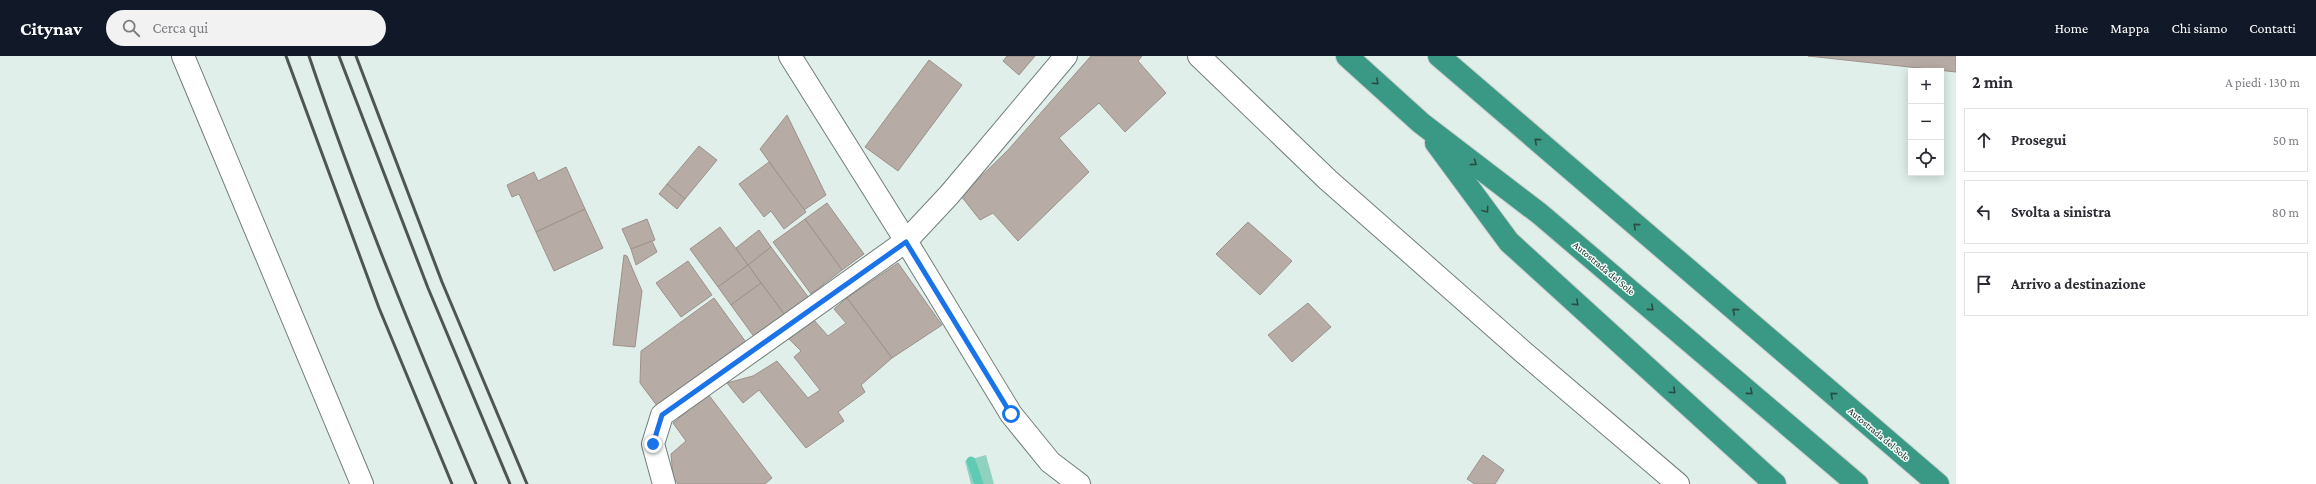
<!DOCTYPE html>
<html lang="it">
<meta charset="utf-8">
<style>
:root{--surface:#fff;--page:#f2f2f3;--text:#2b2b33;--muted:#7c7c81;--line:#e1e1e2;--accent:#111827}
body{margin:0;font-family:"Crimson Pro",serif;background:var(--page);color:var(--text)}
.controls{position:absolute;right:12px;top:12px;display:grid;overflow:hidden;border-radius:0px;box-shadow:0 2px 10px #0003}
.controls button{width:36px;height:36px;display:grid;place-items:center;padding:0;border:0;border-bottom:1px solid var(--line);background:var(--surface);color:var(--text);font:20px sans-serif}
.stop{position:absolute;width:12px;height:12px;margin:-9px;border:3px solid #1a73e8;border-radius:50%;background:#fff}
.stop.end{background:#1a73e8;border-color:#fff;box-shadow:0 1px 4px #0008}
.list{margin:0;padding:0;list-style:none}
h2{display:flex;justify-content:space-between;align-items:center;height:52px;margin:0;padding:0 16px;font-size:17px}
h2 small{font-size:13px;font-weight:400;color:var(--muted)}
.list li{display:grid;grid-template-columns:26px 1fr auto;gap:12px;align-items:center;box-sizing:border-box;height:64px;margin:0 8px 8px;padding:0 8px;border:1px solid var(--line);border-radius:0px}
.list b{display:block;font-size:15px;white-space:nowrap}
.list em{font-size:13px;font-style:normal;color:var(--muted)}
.icon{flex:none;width:22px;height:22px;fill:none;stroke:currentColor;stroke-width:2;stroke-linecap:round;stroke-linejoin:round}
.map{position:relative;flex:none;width:1956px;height:428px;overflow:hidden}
header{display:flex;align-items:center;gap:24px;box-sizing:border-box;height:56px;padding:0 20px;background:var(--accent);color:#fff}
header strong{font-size:19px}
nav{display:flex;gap:22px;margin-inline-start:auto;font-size:14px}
.search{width:280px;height:36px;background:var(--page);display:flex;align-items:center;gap:10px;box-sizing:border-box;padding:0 14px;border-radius:22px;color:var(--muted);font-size:15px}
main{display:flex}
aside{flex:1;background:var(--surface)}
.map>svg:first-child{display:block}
</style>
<header>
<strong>Citynav</strong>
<div class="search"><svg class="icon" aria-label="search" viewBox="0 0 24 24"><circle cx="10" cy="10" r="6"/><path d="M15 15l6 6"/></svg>Cerca qui</div>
<nav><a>Home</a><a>Mappa</a><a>Chi siamo</a><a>Contatti</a></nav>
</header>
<main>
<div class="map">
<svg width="1956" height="428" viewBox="0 0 1956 428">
<rect width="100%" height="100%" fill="#e0efea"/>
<polygon fill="#90d1c0" points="986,399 994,428 971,428 965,405"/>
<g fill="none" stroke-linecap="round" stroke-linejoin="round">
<polyline stroke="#5fcbb2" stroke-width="9" points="971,405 979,428"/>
</g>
<g fill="#b7aba5" stroke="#9d918b">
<polygon points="1007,0 1035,0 1019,19 1003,5"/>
<polygon points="1091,0 1142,0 1138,5 1166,37 1125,76 1099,47 1059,82 1089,116 1018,185 993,157 980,164 961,140 1008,94"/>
<polygon points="1808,0 1956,0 1956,16"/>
<polygon points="929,4 962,29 898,115 865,91"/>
<polygon points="787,59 826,139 804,154 760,93"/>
<polygon points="699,90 717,104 685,143 667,128"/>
<polygon points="769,106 806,156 784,173 771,155 764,161 739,128"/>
<polygon points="566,111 585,153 536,176 519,138 512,141 507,129 534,116 538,125"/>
<polygon points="667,128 685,143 677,153 659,138"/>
<polygon points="827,147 864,198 842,214 805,163"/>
<polygon points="585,153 603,192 554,215 536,176"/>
<polygon points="647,163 655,184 631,193 622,173"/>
<polygon points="805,163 842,214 811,238 773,186"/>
<polygon points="1248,166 1292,205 1260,239 1216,198"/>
<polygon points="720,171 748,209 718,231 690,193"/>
<polygon points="759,174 771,191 748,209 736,192"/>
<polygon points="652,185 657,196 636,209 631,193"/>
<polygon points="771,191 809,242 785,259 748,209"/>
<polygon points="624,199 627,200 642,235 635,291 613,289"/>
<polygon points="688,205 712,239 681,261 656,227"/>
<polygon points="898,207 942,269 892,302 847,242"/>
<polygon points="748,209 761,227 731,249 718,231"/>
<polygon points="761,227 785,259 755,282 731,249"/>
<polygon points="714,242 748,289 658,351 640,327 641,295"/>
<polygon points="847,242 892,302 861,329 865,336 838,356 844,365 806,392 759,334 743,347 727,327 753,320 777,305 808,342 820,334 794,301 801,295 789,283 813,263 828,280 846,267 834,253"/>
<polygon points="1308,247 1331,271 1292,306 1268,279"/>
<polygon points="708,338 772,422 765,428 678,428 673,421 671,398 686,385 673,367"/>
<polygon points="1483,399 1504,414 1495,428 1475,428 1467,423"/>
</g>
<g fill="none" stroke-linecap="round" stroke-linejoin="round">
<defs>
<g id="minor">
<polyline points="183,0 362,428"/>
<polyline points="790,0 906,185 949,139 1066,0"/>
<polyline points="1199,0 1328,124 1522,295 1678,428"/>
<polyline points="664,428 653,388 662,359 906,185 1011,358 1050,406 1079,428"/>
</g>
<g id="highway">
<polyline points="1347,0 1421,67 1540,158 1857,428"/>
<polyline points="1439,0 1938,428"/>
<polyline points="1436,87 1509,186 1775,428"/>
</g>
</defs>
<use href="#minor" stroke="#717e7b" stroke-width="24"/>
<use href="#highway" stroke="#cbcccc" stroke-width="24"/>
<use href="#minor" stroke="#fff" stroke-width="22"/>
<use href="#highway" stroke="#3a9984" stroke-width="22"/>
<g stroke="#4e5654" stroke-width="3">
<polyline points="286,0 379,252 452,428"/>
<path d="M309,0c49,145 107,287 167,428"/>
<polyline points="339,0 428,232 510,428"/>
<polyline points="356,0 442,226 527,428"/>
</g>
</g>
<defs><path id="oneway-chevron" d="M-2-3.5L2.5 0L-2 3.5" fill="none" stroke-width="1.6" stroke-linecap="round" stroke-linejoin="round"/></defs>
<g stroke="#2b4c44">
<use href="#oneway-chevron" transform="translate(1376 26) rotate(42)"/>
<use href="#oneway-chevron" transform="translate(1537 85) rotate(-139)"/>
<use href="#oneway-chevron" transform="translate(1474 107) rotate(37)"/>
<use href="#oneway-chevron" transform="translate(1486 154) rotate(54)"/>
<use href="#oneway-chevron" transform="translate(1636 170) rotate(-139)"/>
<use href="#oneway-chevron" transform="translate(1576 247) rotate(42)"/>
<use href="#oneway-chevron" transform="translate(1651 252) rotate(40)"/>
<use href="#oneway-chevron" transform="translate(1735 255) rotate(-140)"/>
<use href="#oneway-chevron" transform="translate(1673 335) rotate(42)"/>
<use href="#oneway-chevron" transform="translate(1750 336) rotate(40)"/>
<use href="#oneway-chevron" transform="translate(1833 339) rotate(-140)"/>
</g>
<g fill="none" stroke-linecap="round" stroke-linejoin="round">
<polyline stroke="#1a73e8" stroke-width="5" points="653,388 662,359 906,186 1011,358"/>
</g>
<g text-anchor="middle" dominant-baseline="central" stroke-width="3" stroke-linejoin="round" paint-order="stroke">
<g font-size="10" fill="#252b29" stroke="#edfcf8">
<text transform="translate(1604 212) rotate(40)">Autostrada del Sole</text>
<text transform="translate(1879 378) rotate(40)">Autostrada del Sole</text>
</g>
</g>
</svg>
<div class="controls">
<button>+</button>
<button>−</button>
<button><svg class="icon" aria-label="locate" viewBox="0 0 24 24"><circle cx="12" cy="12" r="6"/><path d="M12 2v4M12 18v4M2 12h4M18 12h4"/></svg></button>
</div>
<div class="stop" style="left:1011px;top:358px"></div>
<div class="stop end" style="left:653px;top:388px"></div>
</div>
<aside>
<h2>2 min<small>A piedi · 130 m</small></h2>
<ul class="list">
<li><svg class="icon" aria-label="ahead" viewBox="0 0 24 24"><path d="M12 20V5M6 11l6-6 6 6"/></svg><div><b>Prosegui</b></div><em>50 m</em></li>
<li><svg class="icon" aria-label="left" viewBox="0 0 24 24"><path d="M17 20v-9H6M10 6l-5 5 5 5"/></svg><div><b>Svolta a sinistra</b></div><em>80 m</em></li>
<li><svg class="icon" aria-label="arrive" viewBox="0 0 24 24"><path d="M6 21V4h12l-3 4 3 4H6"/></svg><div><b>Arrivo a destinazione</b></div></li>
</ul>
</aside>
</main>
